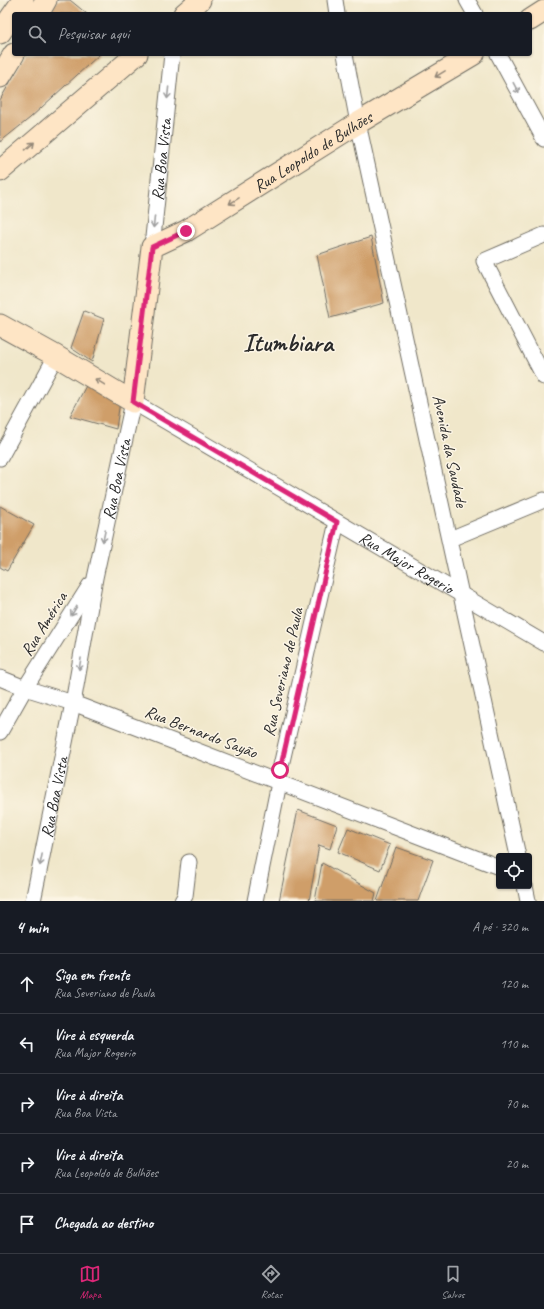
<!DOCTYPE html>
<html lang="pt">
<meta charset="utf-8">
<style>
:root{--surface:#171b24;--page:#20242c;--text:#f1f3f6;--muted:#9ea1a6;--line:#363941;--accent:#db2777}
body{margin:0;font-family:Caveat,sans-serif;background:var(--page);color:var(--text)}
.controls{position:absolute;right:12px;bottom:12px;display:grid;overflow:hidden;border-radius:4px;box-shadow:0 1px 3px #0004}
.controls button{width:36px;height:36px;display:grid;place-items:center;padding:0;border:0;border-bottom:1px solid var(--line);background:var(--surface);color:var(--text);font:20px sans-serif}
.stop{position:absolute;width:12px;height:12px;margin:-9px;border:3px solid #db2777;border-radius:50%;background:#fff}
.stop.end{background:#db2777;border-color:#fff;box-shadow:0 1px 4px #0008}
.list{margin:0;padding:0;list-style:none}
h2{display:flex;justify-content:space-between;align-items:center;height:52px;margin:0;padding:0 16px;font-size:17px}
h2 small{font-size:13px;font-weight:400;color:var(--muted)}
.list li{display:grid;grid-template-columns:26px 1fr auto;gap:12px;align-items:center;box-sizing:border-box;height:60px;padding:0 16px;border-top:1px solid var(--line)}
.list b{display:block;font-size:15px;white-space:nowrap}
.list p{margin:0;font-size:13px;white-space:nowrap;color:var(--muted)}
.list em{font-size:13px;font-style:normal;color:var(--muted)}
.icon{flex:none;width:22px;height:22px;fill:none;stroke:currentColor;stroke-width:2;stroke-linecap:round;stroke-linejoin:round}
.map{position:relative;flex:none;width:544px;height:901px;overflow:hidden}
.search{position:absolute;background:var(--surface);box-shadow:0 1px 3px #0004;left:12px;right:12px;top:12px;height:44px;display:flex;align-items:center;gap:10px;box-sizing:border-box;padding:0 14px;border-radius:4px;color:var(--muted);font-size:15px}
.sheet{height:352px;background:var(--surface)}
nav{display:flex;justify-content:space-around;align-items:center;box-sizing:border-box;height:56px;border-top:1px solid var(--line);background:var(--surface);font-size:11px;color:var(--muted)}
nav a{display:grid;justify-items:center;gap:2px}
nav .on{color:var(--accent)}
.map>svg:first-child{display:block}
</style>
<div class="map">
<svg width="544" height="901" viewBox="0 0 544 901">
<rect width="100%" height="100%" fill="#fcf5e5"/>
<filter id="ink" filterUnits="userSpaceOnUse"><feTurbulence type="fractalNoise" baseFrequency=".025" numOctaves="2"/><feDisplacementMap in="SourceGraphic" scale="8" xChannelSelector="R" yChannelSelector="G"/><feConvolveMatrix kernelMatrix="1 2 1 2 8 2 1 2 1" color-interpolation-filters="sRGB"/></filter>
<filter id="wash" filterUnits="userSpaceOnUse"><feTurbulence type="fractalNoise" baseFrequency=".012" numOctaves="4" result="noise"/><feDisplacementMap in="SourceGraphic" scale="16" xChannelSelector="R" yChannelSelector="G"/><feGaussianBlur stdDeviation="0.9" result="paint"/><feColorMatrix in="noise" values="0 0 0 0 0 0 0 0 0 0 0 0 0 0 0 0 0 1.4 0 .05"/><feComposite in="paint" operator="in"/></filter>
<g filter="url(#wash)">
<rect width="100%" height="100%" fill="#f0e7ca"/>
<g id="blocks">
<g fill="#cf9e69">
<polygon points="57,0 70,0 87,14 49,14"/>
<polygon points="26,54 100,54 30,118 0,142 0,100"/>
<polygon points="371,237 384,303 330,318 317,255"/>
<polygon points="84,311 104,319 92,362 71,348"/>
<polygon points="88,382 120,401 116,429 70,416"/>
<polygon points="0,506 34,525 7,571 0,567"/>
<polygon points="298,810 337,825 330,849 319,845 309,901 279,901"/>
<polygon points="348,828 390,845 380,870 338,852"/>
<polygon points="396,847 433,860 418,901 377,901"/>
<polygon points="322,863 376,893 374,901 315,901"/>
</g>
</g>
</g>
<g filter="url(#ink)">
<use href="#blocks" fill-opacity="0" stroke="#706d63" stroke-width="1"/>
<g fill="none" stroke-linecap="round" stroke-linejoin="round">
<defs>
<g id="street">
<polyline points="335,0 337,14"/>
<polyline points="467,0 475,14"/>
<polyline points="345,54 358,123 518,856"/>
<polyline points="498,54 544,139"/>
<polyline points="544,235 484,261 544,377"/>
<path id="s1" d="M152,247l20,-193"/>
<polyline points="0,458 56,356"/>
<polyline points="450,539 544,500"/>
<polyline points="0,678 25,688 73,703 499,867"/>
<polyline points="0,732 25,688 90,585"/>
<polyline points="525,886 528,901"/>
<path id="s2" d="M33,901l40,-198 22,-125 38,-176 411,241"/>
<polyline points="182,901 185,896 189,862"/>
<polyline points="255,901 279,783 280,770 337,522"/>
</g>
<g id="secondary">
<polyline points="38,14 46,0"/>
<polyline points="184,14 200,0"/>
<polyline points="530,20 544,11"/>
<polyline points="0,33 23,0"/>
<polyline points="0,77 14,54"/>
<polyline points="0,171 137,54"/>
<path id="s3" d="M0,325l56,31 77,46 19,-155 34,-16 172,-108 116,-69"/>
</g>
</defs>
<use href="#street" stroke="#706d63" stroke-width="17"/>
<use href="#secondary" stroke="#706d63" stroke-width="23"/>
<use href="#street" stroke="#fff" stroke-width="15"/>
<use href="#secondary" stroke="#fee5c5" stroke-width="21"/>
</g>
<defs><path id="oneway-shaft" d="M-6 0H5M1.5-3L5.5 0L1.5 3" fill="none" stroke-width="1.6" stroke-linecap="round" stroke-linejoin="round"/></defs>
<g stroke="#948878">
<use href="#oneway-shaft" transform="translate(440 74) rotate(149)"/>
<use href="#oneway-shaft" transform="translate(30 146) rotate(-41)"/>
<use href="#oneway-shaft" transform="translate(234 201) rotate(148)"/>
<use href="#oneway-shaft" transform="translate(100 382) rotate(-149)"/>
</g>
<g stroke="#a0a0a0">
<use href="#oneway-shaft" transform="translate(516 88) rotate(62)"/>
<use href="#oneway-shaft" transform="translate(168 93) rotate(96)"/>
<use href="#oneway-shaft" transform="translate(154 222) rotate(96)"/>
<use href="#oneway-shaft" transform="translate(104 536) rotate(102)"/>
<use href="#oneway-shaft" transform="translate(74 611) rotate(122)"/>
<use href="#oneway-shaft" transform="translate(80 664) rotate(100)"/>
<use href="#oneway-shaft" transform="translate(41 860) rotate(101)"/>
</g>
</g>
<g fill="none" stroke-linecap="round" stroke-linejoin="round" filter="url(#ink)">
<polyline stroke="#db2777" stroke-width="5" points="186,231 152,247 133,402 337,522 280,770"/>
</g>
<g text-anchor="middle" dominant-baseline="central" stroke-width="3" stroke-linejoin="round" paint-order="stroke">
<g font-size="17" fill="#2b2b2b" stroke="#fcf5e5">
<text stroke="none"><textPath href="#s3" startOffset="497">Rua Leopoldo de Bulhões</textPath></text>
<text stroke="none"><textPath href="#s1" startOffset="88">Rua Boa Vista</textPath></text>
<text transform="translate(450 451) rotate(78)">Avenida da Saudade</text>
<text stroke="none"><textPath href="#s2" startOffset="430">Rua Boa Vista</textPath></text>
<text stroke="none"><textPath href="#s2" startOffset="826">Rua Major Rogerio</textPath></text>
<text transform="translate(44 624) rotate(-58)">Rua América</text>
<text transform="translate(283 672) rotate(-77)">Rua Severiano de Paula</text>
<text transform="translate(201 732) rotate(21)">Rua Bernardo Sayão</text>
<text stroke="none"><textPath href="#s2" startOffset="106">Rua Boa Vista</textPath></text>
</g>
<g font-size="25" font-weight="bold" fill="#2b2b2b" stroke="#fcf5e5">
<text x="288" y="343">Itumbiara</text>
</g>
</g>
</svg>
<div class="controls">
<button><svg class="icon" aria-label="locate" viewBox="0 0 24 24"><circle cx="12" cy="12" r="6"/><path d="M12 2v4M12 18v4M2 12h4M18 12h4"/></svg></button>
</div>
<div class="stop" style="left:280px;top:770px"></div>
<div class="stop end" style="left:186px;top:231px"></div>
<div class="search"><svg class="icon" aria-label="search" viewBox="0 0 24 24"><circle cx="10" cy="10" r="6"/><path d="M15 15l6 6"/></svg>Pesquisar aqui</div>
</div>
<section class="sheet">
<h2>4 min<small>A pé · 320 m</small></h2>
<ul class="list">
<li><svg class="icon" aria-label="ahead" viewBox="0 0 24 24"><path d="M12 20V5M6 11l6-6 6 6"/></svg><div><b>Siga em frente</b><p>Rua Severiano de Paula</p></div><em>120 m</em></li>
<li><svg class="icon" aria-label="left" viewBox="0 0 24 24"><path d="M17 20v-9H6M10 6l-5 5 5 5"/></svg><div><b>Vire à esquerda</b><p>Rua Major Rogerio</p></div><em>110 m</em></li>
<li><svg class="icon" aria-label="right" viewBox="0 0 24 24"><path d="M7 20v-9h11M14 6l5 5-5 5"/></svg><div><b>Vire à direita</b><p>Rua Boa Vista</p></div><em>70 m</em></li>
<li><svg class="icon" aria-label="right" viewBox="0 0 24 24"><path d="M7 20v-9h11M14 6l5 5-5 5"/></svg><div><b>Vire à direita</b><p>Rua Leopoldo de Bulhões</p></div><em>20 m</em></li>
<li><svg class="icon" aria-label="arrive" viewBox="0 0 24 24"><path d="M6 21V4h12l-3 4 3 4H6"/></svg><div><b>Chegada ao destino</b></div></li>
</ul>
</section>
<nav>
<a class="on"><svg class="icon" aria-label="map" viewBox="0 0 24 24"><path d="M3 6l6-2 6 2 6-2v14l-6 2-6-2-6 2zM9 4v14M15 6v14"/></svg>Mapa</a>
<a><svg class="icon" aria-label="directions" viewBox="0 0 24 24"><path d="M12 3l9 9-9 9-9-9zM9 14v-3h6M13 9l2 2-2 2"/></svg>Rotas</a>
<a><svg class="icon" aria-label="saved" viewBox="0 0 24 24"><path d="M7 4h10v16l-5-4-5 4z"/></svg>Salvos</a>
</nav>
